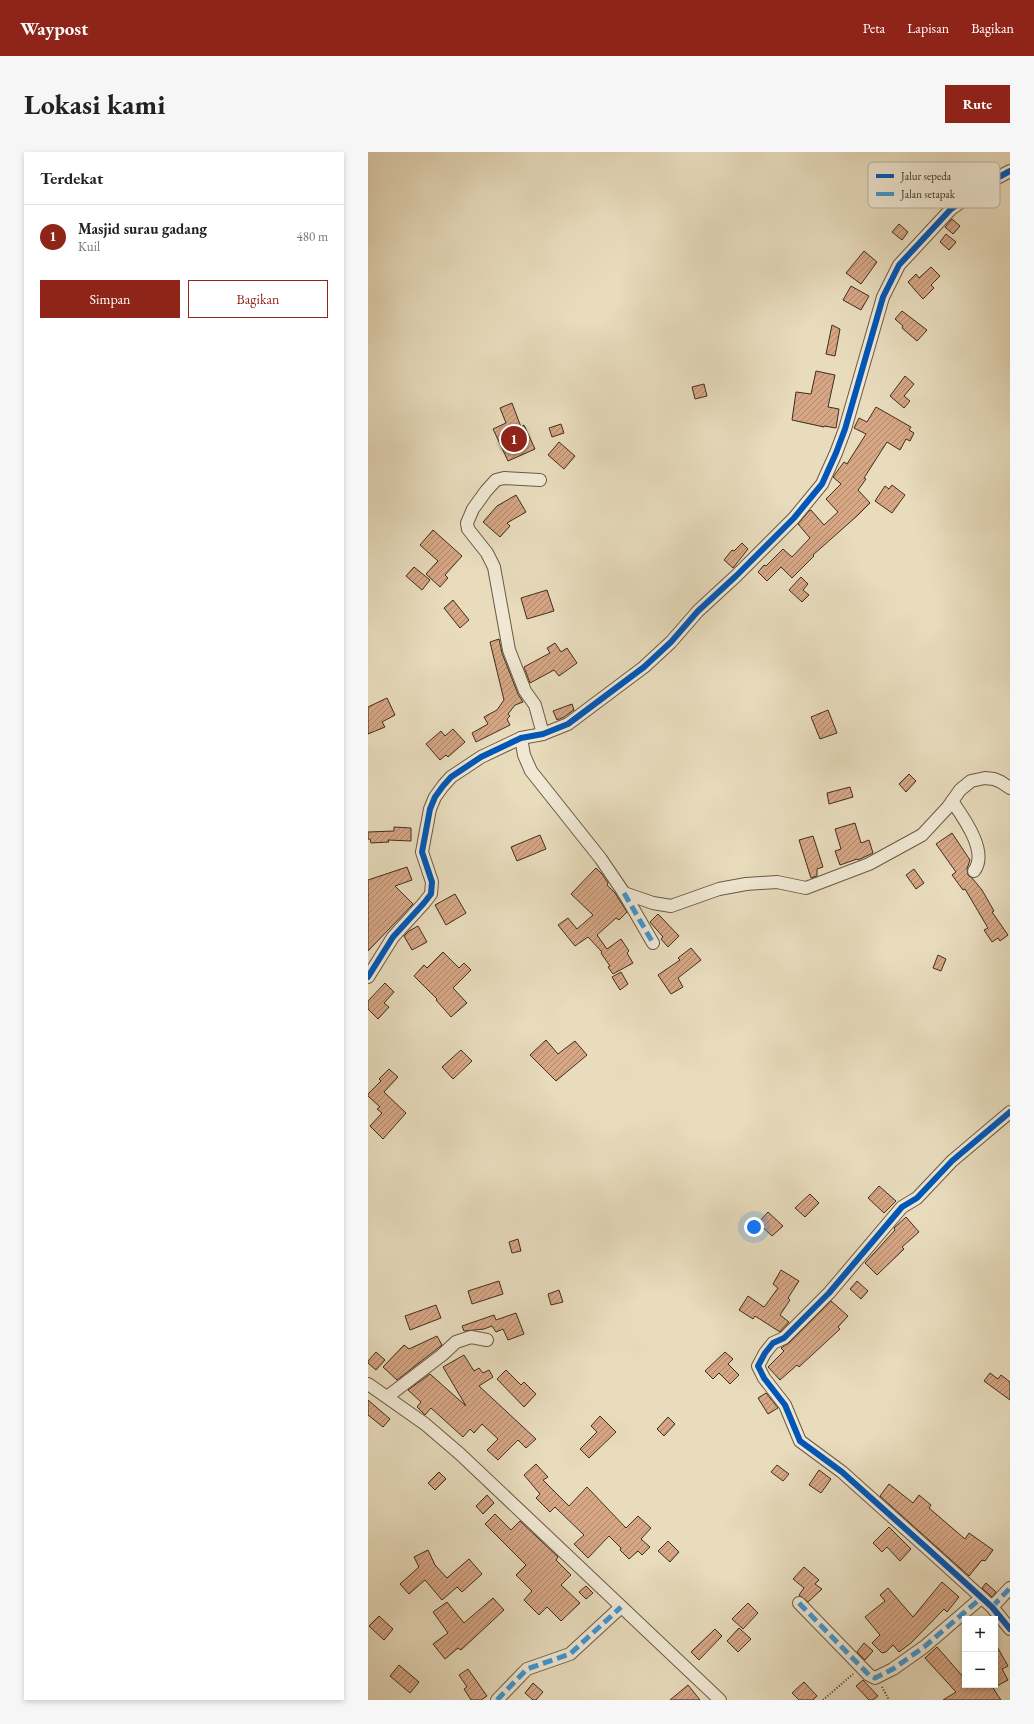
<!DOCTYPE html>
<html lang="id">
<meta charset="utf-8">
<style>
:root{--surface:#fff;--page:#f6f6f6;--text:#222;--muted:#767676;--line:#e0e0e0;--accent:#8f2418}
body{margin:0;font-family:"EB Garamond",serif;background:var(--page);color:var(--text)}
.controls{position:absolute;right:12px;bottom:12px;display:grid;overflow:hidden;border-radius:0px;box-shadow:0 2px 6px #0003}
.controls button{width:36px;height:36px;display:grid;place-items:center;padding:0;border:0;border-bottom:1px solid var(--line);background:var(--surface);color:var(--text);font:20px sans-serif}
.you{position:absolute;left:386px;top:1075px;width:14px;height:14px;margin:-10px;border:3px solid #fff;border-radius:50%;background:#1a73e8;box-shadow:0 0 0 6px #1a73e833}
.badge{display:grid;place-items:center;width:26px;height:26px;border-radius:50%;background:var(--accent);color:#fff;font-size:13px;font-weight:700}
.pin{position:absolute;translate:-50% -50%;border:2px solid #fff;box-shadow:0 1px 4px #0006}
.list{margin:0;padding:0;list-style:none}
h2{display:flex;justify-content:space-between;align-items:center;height:52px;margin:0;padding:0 16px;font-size:17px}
h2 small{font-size:13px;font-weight:400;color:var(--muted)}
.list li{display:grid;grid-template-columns:26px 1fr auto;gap:12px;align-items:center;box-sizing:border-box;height:64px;padding:0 16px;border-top:1px solid var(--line)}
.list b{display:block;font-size:15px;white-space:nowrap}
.list p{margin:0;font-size:13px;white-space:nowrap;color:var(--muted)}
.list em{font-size:13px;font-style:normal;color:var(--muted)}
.actions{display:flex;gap:8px;padding:12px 16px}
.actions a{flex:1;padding:9px 0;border:1px solid var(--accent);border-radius:0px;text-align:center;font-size:14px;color:var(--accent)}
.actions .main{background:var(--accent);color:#fff}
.map{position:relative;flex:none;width:642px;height:1548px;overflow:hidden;border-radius:0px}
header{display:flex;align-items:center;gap:24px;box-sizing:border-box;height:56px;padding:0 20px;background:var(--accent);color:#fff}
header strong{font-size:19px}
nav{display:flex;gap:22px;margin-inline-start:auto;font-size:14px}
.intro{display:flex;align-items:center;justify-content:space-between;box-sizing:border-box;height:96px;padding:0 24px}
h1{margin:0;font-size:28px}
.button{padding:10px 18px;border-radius:0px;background:var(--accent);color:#fff;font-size:14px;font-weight:700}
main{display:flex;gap:24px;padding:0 24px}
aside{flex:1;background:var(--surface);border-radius:0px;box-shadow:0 2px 6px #0003}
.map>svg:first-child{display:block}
</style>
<header>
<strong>Waypost</strong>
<nav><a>Peta</a><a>Lapisan</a><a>Bagikan</a></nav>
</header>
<div class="intro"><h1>Lokasi kami</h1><a class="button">Rute</a></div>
<main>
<aside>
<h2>Terdekat<small></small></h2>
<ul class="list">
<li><span class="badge">1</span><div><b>Masjid surau gadang</b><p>Kuil</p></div><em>480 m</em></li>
</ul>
<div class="actions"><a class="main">Simpan</a><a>Bagikan</a></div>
</aside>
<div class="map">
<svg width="642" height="1548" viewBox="0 0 642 1548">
<defs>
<pattern id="building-hatch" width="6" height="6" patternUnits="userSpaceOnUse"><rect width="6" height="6" fill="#d6a685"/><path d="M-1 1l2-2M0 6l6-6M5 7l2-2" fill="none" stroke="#af886c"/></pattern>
</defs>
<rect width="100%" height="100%" fill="#e8dcbd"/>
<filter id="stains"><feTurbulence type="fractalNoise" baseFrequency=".005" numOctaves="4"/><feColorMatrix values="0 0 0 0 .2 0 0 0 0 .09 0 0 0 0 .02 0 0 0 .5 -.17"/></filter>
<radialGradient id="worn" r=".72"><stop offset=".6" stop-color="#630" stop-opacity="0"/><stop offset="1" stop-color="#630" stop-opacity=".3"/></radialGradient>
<g fill="url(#building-hatch)" stroke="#402e1c">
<polygon points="584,67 592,74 585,82 577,75"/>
<polygon points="531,72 540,80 534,88 524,80"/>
<polygon points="578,82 588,90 581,98 572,90"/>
<polygon points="496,99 509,110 493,132 478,121"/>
<polygon points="563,115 572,124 563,133 566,136 555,147 540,130 548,122 551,126"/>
<polygon points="483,134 501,144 493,158 475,148"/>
<polygon points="534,159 559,178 549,189 534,176 535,174 527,167"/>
<polygon points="464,173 472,177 467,204 458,202"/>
<polygon points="448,219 467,223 460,255 471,257 468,276 456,274 456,275 424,268 428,240 443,242"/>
<polygon points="537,224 546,232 536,244 542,249 536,256 522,244"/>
<polygon points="336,232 339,244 327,247 324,235"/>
<polygon points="144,251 153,275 156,273 167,297 140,309 125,277 138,271 132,256"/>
<polygon points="508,255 543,275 541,278 546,281 542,289 538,287 532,298 519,290 496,326 498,327 490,338 502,351 490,363 445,403 446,404 424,426 413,415 399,429 390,420 396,413 398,414 415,397 424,405 442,386 430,372 441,359 443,358 456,373 470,360 458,347 473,332 465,325 476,310 479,312 498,282 486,276 491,266 499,270"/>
<polygon points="193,272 196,281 184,285 181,276"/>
<polygon points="191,290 207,304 196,317 180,303"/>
<polygon points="524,333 537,343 524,361 507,349 517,334 521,337"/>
<polygon points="148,343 158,360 139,371 142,374 132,385 115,370 129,354"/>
<polygon points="65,378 94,404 77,423 80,426 72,435 58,422 70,409 52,393"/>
<polygon points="374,391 380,397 365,416 356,408 364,398 366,399"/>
<polygon points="46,415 62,428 54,438 38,424"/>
<polygon points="433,425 440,432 435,438 441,443 434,450 421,438"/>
<polygon points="179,438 186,459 159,467 153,446"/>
<polygon points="85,448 101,468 92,476 76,456"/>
<polygon points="131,487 134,501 150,542 155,550 147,553 140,562 142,564 139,567 142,573 108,590 104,581 120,572 116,565 129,558 136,548 122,490"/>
<polygon points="187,491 193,500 199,496 209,511 191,524 186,518 162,531 156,515 182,501 179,496"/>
<polygon points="19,546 27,563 14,570 17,575 0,582 0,555"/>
<polygon points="204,552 206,558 196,565 189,568 185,559"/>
<polygon points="460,558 469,581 452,587 443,565"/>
<polygon points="85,577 97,590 80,605 78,603 72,608 58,592 73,579 77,584"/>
<polygon points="541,622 548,629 538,640 531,632"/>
<polygon points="482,635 485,645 461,652 459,641"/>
<polygon points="487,671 493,691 501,688 505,701 490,708 489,707 472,713 467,699 473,697 467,677"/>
<polygon points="26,675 43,676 43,689 20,688 21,690 3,691 2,687 0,687 0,680 26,679"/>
<polygon points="584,681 602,708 599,717 600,723 604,726 614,738 626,759 624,760 640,783 632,789 630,786 624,790 616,778 620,776 597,737 595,738 584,723 588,720 568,692"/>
<polygon points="172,683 178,697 149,709 143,695"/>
<polygon points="445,684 455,715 449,717 449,724 443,726 431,688"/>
<polygon points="39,715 44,728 27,734 45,752 0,799 0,728"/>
<polygon points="228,716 234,722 240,731 239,733 247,741 259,760 251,768 248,766 229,783 239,797 253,787 261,799 259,801 265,811 245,822 240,815 242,814 233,801 234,800 220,785 207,794 190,773 200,766 209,777 225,763 203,742"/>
<polygon points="546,717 556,731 548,737 538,723"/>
<polygon points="87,742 98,761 78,773 67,753"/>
<polygon points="290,762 311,784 300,795 293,787 295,785 282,770"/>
<polygon points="50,774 59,790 44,798 36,784 41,779"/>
<polygon points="323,796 333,808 310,826 315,835 303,842 290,823 312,808 310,806"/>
<polygon points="75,800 91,816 96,811 103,818 85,836 99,851 83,865 68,848 69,847 46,824 56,813 59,816"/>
<polygon points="570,803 578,807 573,819 565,816"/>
<polygon points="253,820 260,832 252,838 244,825"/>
<polygon points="17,831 26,840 16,851 21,855 10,867 0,857 0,849"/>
<polygon points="178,888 190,902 207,889 219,903 188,929 162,903"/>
<polygon points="93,898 104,909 85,927 74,915"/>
<polygon points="21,917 30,925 16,940 38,961 15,987 2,974 14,961 9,957 12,955 0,944 0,942 13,929 11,927"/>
<polygon points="511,1034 528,1049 516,1061 500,1046"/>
<polygon points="442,1042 451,1051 437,1065 427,1056"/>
<polygon points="400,1060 415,1074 404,1084 390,1071"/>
<polygon points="538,1065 551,1080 534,1095 536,1097 509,1123 497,1111 527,1078 526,1076"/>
<polygon points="150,1087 153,1099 144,1101 141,1090"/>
<polygon points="413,1118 431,1129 420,1146 422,1148 412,1163 421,1170 412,1180 387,1164 385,1167 371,1158 380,1144 396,1155 397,1154 410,1136 405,1132"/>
<polygon points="131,1129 135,1142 104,1152 100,1139"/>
<polygon points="489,1129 500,1139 493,1147 482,1137"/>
<polygon points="191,1138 195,1150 183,1153 180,1142"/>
<polygon points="463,1149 480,1164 470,1175 472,1177 431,1215 429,1213 412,1228 400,1215 416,1199 413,1196 421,1191"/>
<polygon points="68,1153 73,1166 42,1178 37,1164"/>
<polygon points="148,1161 156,1182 140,1188 135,1177 128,1180 124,1174 116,1177 96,1179 94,1174 126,1163 128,1168"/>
<polygon points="69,1184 74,1193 29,1228 15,1215 36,1193 41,1197"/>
<polygon points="8,1200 17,1208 8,1218 0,1211 0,1209"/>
<polygon points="357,1200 365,1207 360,1212 371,1223 362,1232 351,1221 345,1227 337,1219"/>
<polygon points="96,1203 106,1219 111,1216 115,1221 121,1218 125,1225 111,1234 168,1287 158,1296 150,1288 130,1308 119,1298 130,1287 114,1272 106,1281 102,1277 95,1285 63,1256 57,1263 49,1255 53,1250 40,1238 62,1222 98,1254 75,1215"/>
<polygon points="138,1218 153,1233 156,1230 168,1242 156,1255 129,1227"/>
<polygon points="622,1221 630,1227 633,1223 642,1230 642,1248 616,1229"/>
<polygon points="398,1241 410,1256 400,1262 390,1246"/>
<polygon points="0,1248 22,1267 15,1275 0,1263"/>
<polygon points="232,1264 248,1280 221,1306 212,1297 229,1280 223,1274"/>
<polygon points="300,1265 307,1272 296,1284 289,1277"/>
<polygon points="168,1312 180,1325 175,1328 201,1354 219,1335 258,1376 270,1364 283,1376 273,1387 282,1395 274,1403 270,1399 261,1407 252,1398 253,1396 241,1384 220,1406 206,1392 216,1383 187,1355 182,1360 168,1346 172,1342 156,1323"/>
<polygon points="409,1313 421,1322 415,1329 403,1320"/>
<polygon points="451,1318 463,1327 453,1341 441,1333"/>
<polygon points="71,1320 78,1327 67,1338 60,1331"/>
<polygon points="521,1332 545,1351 551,1343 563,1353 561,1356 597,1387 601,1381 625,1398 617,1409 614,1408 601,1424 512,1344"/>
<polygon points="119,1343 126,1351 115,1362 108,1354"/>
<polygon points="127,1362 143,1378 152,1369 190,1405 188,1408 203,1423 193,1433 212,1451 193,1469 179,1455 171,1463 156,1448 164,1439 148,1423 158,1413 117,1372"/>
<polygon points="521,1375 543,1397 532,1409 519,1395 514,1400 505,1391"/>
<polygon points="300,1389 311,1400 302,1410 290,1399"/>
<polygon points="60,1398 67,1413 79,1426 101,1407 114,1422 94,1440 89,1435 74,1448 57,1428 41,1442 32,1432 51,1415 46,1405"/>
<polygon points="436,1415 451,1428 447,1432 454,1437 440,1450 431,1443 436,1436 425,1427"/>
<polygon points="574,1430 591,1445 579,1460 576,1457 543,1491 531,1500 525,1493 518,1500 514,1501 504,1491 512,1483 497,1465 517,1449 512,1443 520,1436 545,1465"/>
<polygon points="618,1431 628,1440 624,1445 614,1436"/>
<polygon points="218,1434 225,1441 218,1447 211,1440"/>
<polygon points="125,1446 136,1458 93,1498 90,1496 77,1507 65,1492 80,1481 65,1460 79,1450 96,1471"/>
<polygon points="380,1451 390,1461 375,1477 364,1467"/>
<polygon points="11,1464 25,1477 16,1488 1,1474"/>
<polygon points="371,1476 383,1487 370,1500 359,1489"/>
<polygon points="347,1477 354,1484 331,1508 323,1500"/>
<polygon points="496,1491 505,1499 497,1508 489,1500"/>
<polygon points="627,1491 640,1514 634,1517 640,1528 627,1535"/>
<polygon points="569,1495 597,1527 597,1533 623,1533 633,1548 575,1548 588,1540 557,1506"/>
<polygon points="31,1513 51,1530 42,1541 22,1524"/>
<polygon points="100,1517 119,1544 113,1548 103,1548 96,1537 99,1535 91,1523"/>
<polygon points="495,1528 510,1544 505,1548 501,1548 488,1534"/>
<polygon points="436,1530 449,1544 445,1548 431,1548 424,1541"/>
<polygon points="165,1531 175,1540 168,1548 165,1548 157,1541"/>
<polygon points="320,1533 332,1548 302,1548"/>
</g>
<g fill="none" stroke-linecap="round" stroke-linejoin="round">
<defs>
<g id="minor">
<polyline points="172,328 136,326 128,328 118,339 105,357 99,371 100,377 119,401 126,415 141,498 157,539 167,553 175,582"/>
<polyline points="153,586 156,603 163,619 233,707 256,741 285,791"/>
<path d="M584,649c11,16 37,51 22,70"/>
<polyline points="256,741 285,751 303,754 351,737 378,732 409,730 438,736 501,712 554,683 580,655 592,638 603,629 617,626 626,627 633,630 642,636"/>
<polyline points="0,825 25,785 56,751 63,742 64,730 54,700 62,657 67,645 75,634 83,625 113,605 153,586 175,582 200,572 276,515 303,490 330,459 368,424 426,366 454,332 468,301 477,277 515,145 531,113 583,57 618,32 642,19"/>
<polyline points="642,960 584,1009 549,1046 534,1055 461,1141 416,1186 405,1191 397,1201 390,1214 396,1226 417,1253 432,1289 474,1320 560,1397 624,1455 642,1477"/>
<polyline points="0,1232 57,1272 92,1302 352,1548"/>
<polyline points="19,1245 74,1203 88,1190 103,1185 119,1188"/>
<polyline points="431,1451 501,1523 507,1526 525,1517 556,1495 613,1446"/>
<polyline points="624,1455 642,1436"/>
<polyline points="129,1548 159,1517 202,1502 253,1455"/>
</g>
</defs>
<use href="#minor" stroke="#6a5a44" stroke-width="14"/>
<g stroke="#402e1c" stroke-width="2" stroke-dasharray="1 2" stroke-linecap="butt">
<polyline points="514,1535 521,1548"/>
<polyline points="455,1548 485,1522"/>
</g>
<use href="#minor" stroke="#f0e8d4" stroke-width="12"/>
<g stroke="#3f97d4" stroke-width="5" stroke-dasharray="10 5" stroke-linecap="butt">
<polyline points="256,741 285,791"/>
<polyline points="431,1451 501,1523 507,1526 525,1517 556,1495 613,1446"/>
<polyline points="624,1455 642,1436"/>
<polyline points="129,1548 159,1517 202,1502 253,1455"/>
</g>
<defs>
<g id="cycleway">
<polyline points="0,825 25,785 56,751 63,742 64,730 54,700 62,657 67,645 75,634 83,625 113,605 153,586 175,582 200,572 276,515 303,490 330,459 368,424 426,366 454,332 468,301 477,277 515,145 531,113 583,57 618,32 642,19"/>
<polyline points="642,960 584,1009 549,1046 534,1055 461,1141 416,1186 405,1191 397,1201 390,1214 396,1226 417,1253 432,1289 474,1320 560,1397 624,1455 642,1477"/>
</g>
</defs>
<use href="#cycleway" stroke="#f0e8d4" stroke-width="8"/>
<use href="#cycleway" stroke="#0057b8" stroke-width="6"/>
</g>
<rect x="500" y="10" width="132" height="46" rx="6" fill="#f0e8d4" stroke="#bbb09d" stroke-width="1"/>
<rect x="508" y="22" width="18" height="4" fill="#0057b8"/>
<rect x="508" y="40" width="18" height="4" fill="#3f97d4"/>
<g font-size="11" fill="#402e1c">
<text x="533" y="28">Jalur sepeda</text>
<text x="533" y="46">Jalan setapak</text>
</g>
<rect width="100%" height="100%" filter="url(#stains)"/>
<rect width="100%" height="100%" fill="url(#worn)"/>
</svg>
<div class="controls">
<button>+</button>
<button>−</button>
</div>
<div class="you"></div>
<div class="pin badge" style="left:146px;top:287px">1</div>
</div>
</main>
